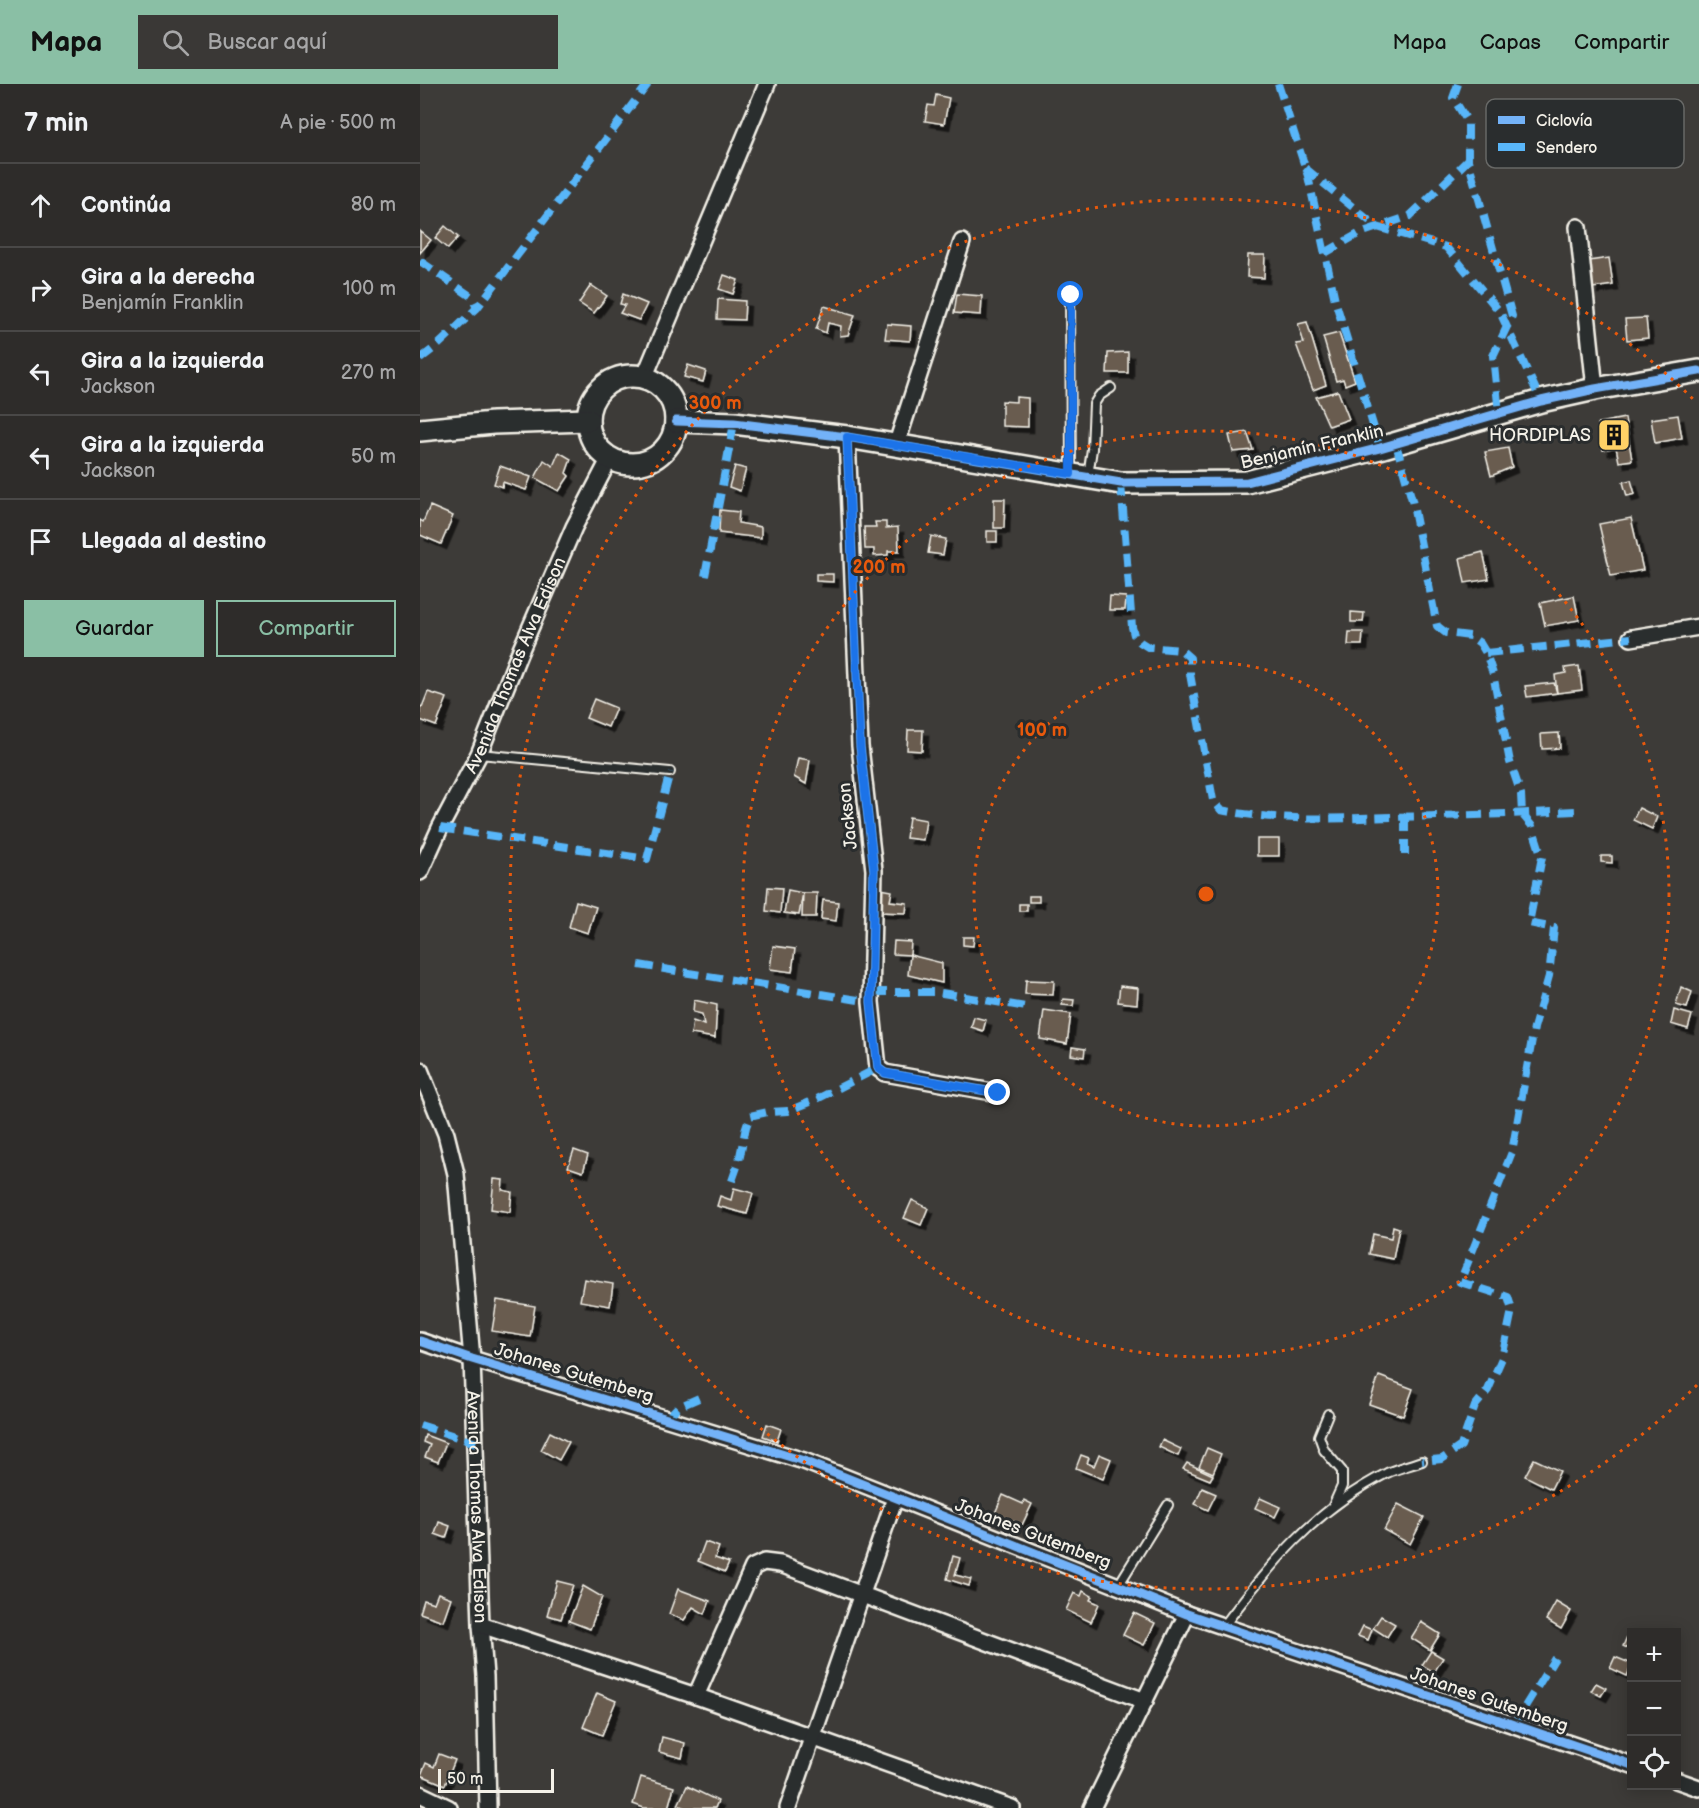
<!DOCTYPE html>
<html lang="es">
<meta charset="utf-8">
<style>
:root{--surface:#2e2c2a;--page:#3a3836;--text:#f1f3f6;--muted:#a7a7a8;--line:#494847;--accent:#8abfa5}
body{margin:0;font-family:"Balsamiq Sans",sans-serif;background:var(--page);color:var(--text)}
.controls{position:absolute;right:18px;bottom:18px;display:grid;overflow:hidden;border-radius:0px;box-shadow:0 3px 15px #0003}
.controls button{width:54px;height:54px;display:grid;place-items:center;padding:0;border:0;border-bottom:2px solid var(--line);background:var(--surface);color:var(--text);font:30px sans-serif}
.scale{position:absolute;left:18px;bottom:15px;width:116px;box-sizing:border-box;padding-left:6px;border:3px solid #f4f1e8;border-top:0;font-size:16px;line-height:21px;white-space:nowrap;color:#f4f1e8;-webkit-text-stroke:4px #2a2d2e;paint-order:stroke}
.stop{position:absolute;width:18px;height:18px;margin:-14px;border:4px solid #1a73e8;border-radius:50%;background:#fff}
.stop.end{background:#1a73e8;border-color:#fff;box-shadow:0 2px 6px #0008}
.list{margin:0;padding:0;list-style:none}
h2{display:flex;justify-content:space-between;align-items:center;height:78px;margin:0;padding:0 24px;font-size:26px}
h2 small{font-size:20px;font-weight:400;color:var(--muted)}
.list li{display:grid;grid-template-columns:39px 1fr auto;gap:18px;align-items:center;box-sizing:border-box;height:84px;padding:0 24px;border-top:2px solid var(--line)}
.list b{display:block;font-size:22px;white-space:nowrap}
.list p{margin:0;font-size:20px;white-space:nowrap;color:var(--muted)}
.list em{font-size:20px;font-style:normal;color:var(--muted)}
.actions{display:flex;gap:12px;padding:18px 24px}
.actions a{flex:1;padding:14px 0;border:2px solid var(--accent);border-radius:0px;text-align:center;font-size:21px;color:var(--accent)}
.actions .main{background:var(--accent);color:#111}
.icon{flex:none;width:33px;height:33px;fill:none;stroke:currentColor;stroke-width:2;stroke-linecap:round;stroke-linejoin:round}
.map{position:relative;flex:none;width:1279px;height:1724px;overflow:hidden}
header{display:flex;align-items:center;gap:36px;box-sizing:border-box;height:84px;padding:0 30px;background:var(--accent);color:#111}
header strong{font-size:28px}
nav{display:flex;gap:33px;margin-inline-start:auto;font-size:21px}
.search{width:420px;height:54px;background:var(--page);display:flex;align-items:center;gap:15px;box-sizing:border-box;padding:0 21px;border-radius:0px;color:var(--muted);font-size:22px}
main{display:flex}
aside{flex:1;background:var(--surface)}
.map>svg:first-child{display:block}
</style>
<header>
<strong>Mapa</strong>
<div class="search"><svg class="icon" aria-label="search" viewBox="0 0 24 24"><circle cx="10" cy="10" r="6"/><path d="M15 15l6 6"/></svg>Buscar aquí</div>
<nav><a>Mapa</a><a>Capas</a><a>Compartir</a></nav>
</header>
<main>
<aside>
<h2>7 min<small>A pie · 500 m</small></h2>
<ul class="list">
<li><svg class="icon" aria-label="ahead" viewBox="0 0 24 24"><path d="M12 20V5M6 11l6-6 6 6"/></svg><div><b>Continúa</b></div><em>80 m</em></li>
<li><svg class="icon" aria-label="right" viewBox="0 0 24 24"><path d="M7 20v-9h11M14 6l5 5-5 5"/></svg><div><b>Gira a la derecha</b><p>Benjamín Franklin</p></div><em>100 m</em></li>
<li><svg class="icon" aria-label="left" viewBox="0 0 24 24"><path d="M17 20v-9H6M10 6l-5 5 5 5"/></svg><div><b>Gira a la izquierda</b><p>Jackson</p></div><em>270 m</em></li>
<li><svg class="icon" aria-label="left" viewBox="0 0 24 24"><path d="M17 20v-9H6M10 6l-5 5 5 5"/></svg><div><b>Gira a la izquierda</b><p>Jackson</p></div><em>50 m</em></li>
<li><svg class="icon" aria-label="arrive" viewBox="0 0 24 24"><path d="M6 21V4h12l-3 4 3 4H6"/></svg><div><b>Llegada al destino</b></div></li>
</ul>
<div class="actions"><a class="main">Guardar</a><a>Compartir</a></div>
</aside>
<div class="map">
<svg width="1279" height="1724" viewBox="0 0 1279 1724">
<defs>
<filter id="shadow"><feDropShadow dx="5.5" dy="5.5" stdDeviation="0" flood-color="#0009"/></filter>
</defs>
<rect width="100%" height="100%" fill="#3d3b38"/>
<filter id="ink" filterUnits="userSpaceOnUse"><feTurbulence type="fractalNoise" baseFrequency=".0167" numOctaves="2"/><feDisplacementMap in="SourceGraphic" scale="12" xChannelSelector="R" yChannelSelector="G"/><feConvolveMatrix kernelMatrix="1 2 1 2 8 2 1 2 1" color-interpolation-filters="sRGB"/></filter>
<g filter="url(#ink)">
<g fill="#695c50" stroke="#f4f1e8" stroke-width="1.5" filter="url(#shadow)">
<polygon points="516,11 529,14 524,40 505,37 508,21 514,22"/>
<polygon points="25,142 38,153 28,165 15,154"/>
<polygon points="0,147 11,156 0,169"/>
<polygon points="828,171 845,171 844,194 827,193"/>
<polygon points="1189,174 1193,201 1173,204 1169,177"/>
<polygon points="304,191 318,196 313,210 299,205"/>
<polygon points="171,201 187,212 174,229 159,219"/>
<polygon points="203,210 227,220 219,236 200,229 205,221 200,220"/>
<polygon points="537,210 562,212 561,231 534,229"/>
<polygon points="298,215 325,217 324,236 297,235"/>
<polygon points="404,222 435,231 428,251 420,252 421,242 408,239 406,249 396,245"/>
<polygon points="1226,234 1228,254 1207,256 1205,235"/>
<polygon points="887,238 906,301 893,306 876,260 884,259 878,240"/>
<polygon points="467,240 491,242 490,257 465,255"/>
<polygon points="919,249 935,297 925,301 923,295 916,297 903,253"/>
<polygon points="708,268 708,289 687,289 688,269"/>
<polygon points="268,281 286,287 283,298 264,293"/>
<polygon points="918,307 929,335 909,342 896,313"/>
<polygon points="596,313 608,314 608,343 582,342 582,317 596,318"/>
<polygon points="1258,331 1262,354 1235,359 1231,335"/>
<polygon points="1205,334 1212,376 1199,378 1196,363 1183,366 1178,339"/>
<polygon points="827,348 833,366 813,368 809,351"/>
<polygon points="1088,364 1092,383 1071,392 1065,368"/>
<polygon points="139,368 151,375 146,389 149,392 139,407 115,394 124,376 133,382"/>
<polygon points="80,382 111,393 106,406 83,398 82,403 74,400"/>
<polygon points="315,382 326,385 320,407 309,403"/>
<polygon points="1211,396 1215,410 1207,412 1203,398"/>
<polygon points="574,415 585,415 584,444 574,444"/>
<polygon points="10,422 33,432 21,460 0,451 0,436 3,438"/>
<polygon points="300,426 319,428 318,439 341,443 341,454 299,449"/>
<polygon points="1211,434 1223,486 1191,492 1179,440"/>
<polygon points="455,438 466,438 466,444 478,443 479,467 468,467 468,471 454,472 454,465 445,465 444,443 456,443"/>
<rect x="567" y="447" width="10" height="11"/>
<polygon points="511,452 526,455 523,471 508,469"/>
<polygon points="1063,468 1069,495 1045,499 1040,474"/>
<polygon points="396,490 413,490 413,498 396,497"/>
<polygon points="690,512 706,513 705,526 689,526"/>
<polygon points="1154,512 1159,536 1125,542 1120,519"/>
<polygon points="931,528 944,529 943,538 931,538"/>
<polygon points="929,548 943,548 942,561 928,561"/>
<polygon points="1159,582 1162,606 1137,609 1135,591 1146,589 1145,584"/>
<polygon points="1134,599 1137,609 1107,613 1105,602"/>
<polygon points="8,608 27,614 16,642 0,636 0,622 2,623"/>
<polygon points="174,615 196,624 188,643 166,634"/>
<polygon points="488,646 503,646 502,667 487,666"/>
<polygon points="1139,649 1140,664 1122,665 1121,650"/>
<polygon points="378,674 390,676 386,700 374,693"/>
<polygon points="1219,724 1237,733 1232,745 1213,736"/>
<polygon points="489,733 506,736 503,756 486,754"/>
<rect x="837" y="755" width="22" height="17"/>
<polygon points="1181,772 1192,772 1192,779 1181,778"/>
<polygon points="348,803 362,804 360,829 346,827"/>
<polygon points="461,805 472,807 470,817 487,819 486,829 459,828"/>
<polygon points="368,806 383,809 379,831 364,829"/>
<polygon points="383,809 397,809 396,833 382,833"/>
<rect x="609" y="812" width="10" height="6"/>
<polygon points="403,816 418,818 416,837 401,835"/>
<polygon points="156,817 176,823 168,849 149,843"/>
<rect x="599" y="820" width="8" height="7"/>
<polygon points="543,853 554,853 553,862 543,861"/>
<polygon points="474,857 491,858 490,871 473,870"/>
<polygon points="353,862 375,865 372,888 350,885"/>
<polygon points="490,871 522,879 522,899 488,891"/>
<polygon points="606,896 634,897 633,911 605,910"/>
<polygon points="700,902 718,904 717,920 698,918"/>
<polygon points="1261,903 1272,908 1267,924 1256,921"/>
<polygon points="643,915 654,916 653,922 642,921"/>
<polygon points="274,916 297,921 295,954 271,950 273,937 284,941 282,930 273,928"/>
<polygon points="624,926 651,930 647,960 620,955"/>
<polygon points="1254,926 1272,931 1268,945 1251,940"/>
<polygon points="554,933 566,936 563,947 551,943"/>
<polygon points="652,963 665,965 664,973 651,971"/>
<polygon points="154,1066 168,1071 163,1088 148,1083"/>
<polygon points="74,1095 83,1096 82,1106 92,1108 90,1128 71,1125"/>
<polygon points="314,1104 333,1109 327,1130 297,1122 300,1112 311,1116"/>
<polygon points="492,1116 508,1124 501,1141 484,1134"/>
<polygon points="973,1142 979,1144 973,1175 949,1170 953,1150 971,1154"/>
<polygon points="164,1195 193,1200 190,1222 160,1217"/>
<polygon points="77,1216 115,1222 110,1253 72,1247"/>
<polygon points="959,1292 993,1305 983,1332 949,1320"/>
<polygon points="347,1340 361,1345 357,1357 343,1352"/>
<polygon points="130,1348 149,1358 139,1376 121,1366"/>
<polygon points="5,1351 26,1359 18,1378 5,1373 10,1361 3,1358"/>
<polygon points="742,1356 761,1365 758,1372 739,1363"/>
<polygon points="787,1364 801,1370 793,1389 779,1383"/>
<polygon points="679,1370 691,1375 683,1395 656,1384 661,1371 669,1374 667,1379 674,1382"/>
<polygon points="1114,1375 1140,1387 1131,1405 1105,1392"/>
<polygon points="767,1379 793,1391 790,1396 763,1385"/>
<polygon points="782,1404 796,1410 788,1426 775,1420"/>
<polygon points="583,1411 603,1420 604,1416 612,1420 602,1441 575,1429"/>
<polygon points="840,1414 860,1423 855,1433 835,1424"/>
<polygon points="978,1420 1004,1433 990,1460 964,1446"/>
<polygon points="19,1438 30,1442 26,1454 15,1450"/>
<polygon points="285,1458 299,1463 295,1474 309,1479 305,1488 278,1477"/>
<polygon points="533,1472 540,1474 535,1491 551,1495 549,1502 527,1495"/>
<polygon points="137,1497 153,1501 141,1535 127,1531"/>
<polygon points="163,1502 182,1513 170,1545 149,1537"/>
<polygon points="258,1505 290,1517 285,1530 273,1523 264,1536 249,1530"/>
<polygon points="663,1507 672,1512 670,1516 679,1520 671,1538 646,1526 654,1509 661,1512"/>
<polygon points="18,1509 31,1514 23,1537 0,1529 4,1516 14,1519"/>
<polygon points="1136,1518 1151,1527 1141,1545 1126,1536"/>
<polygon points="714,1529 735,1539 724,1561 703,1551"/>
<polygon points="961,1532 975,1540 967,1553 953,1544"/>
<polygon points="1001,1538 1020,1550 1010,1566 991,1554"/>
<polygon points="943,1542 952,1546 948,1556 938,1552"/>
<polygon points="1209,1548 1212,1549 1212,1566 1203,1562"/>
<polygon points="1011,1567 1023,1574 1014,1588 1002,1581"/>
<polygon points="1195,1573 1212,1580 1207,1592 1190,1584"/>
<polygon points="1176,1599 1186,1604 1181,1612 1171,1607"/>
<polygon points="177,1609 196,1617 182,1651 163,1643"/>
<polygon points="242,1653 265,1659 262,1674 239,1668"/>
<polygon points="19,1670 35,1676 25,1701 1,1691 6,1679 14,1683"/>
<polygon points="221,1693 254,1703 248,1724 224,1724 213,1720"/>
<polygon points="267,1702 298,1717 295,1724 265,1724 258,1721"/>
</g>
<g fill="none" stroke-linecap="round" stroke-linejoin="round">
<defs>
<g id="lane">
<polyline points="650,211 651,389"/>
<polyline points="668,392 672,365 674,320 679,312 691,304"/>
<polyline points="59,670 250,688"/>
<polyline points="908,1330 899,1352 904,1366 922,1387 922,1402 913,1422"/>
<polyline points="698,1502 748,1421"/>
<path d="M803,1543c47,-63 92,-118 164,-154 11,-5 24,-8 35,-12"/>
</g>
<g id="street">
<polyline points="1158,143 1175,305"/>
<polyline points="224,294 347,0"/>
<polyline points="427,353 440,662 454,786 451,918 458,984 465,989 578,1009"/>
<polyline points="476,362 542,158"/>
<polyline points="1211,554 1279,543"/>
<path id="s1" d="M0,788l20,-44 39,-74 40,-100 55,-127 36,-69"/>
<path id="s2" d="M0,986l26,64 10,40 16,185 9,266 4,51 3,132"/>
<polyline points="0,1257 52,1275 384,1377 698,1502 767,1530 1212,1681"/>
<polyline points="61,1541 276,1612 592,1724"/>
<polyline points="276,1612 333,1483 344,1478 360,1480 725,1617"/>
<polyline points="1256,1696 1279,1704"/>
<polyline points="0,1710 29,1724"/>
<polyline points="368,1724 475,1414"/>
<polyline points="672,1724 767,1530"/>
</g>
<g id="secondary">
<circle cx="212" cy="336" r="44"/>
<polyline points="256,337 314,339 427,353 701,399 827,398 960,364 1121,317 1175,305 1279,287"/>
<polyline points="0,346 73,339 168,336"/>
</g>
</defs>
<use href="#lane" stroke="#f4f1e8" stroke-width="12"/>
<use href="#street" stroke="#f4f1e8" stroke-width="20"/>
<use href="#secondary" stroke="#f4f1e8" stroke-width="26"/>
<use href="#lane" stroke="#2a2d2e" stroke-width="8"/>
<use href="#street" stroke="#2a2d2e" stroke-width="15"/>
<use href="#secondary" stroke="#2a2d2e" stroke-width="21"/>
<g stroke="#59b6f9" stroke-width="8" stroke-dasharray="15 8" stroke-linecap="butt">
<polyline points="858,0 888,92 915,216 960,364"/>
<polyline points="1038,0 1033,14 1048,38 1048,76 1092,232 1073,272 1079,329"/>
<polyline points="885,84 957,143 1026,163 1080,228 1121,317"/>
<polyline points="905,169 940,149 990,132 1048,76"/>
<polyline points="0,177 52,213 57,224"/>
<polyline points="0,275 17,262 57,224 228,0"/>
<polyline points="976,360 992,416 1017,542 1026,549 1050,552 1060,559 1066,569 1073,590 1090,678 1101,710 1102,730 1112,742 1122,773 1109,839 1134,844 1129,892 1114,944 1092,1068 1040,1198 1088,1213 1092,1226 1082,1274 1068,1306 1055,1322 1041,1362 1022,1375 1002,1377"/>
<path d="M701,399l11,144 2,8 6,7 8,5 33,3 9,8v16l23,126 8,10c53,11 115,9 170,7 61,-1 123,-3 184,-6"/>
<polyline points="285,492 314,339"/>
<polyline points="1066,569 1211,554"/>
<polyline points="985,733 985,776"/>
<polyline points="20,744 227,775 250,688"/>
<polyline points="219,881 451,918"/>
<polyline points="452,908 516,908 606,923"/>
<polyline points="312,1097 319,1077 326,1043 330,1032 348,1028 368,1027 395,1016 458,984"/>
<polyline points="247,1334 258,1323 279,1314"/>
<polyline points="0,1341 56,1359"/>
<polyline points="1093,1642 1135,1574"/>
</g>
<defs>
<g id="cycleway">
<polyline points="256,337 314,339 427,353 701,399 827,398 960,364 1121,317 1175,305 1279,287"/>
<polyline points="427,353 440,662 454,786 451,918 458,984 465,989 578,1009"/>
<polyline points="0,1257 52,1275 384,1377 698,1502 767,1530 1212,1681"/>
</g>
</defs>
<use href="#cycleway" stroke="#2a2d2e" stroke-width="13"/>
<use href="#cycleway" stroke="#73b2f8" stroke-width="9"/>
</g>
</g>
<g fill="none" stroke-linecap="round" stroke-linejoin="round" filter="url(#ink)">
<polyline stroke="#1a73e8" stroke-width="8" points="578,1009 465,989 458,984 451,918 454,786 440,662 427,353 651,390 651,211"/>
</g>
<g fill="none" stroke="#e8590c" stroke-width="3" stroke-dasharray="3 6">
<circle cx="786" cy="810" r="232"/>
<circle cx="786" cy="810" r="463"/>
<path d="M1277 1301A695 695 0 1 1 1277 319"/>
</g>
<defs>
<symbol id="building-square" viewBox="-11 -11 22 22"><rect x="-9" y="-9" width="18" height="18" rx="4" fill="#ffd166" stroke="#2a2d2e"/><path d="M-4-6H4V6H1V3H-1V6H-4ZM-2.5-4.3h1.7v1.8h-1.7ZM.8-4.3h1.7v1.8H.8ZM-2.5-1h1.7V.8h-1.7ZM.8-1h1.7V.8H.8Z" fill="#111"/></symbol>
</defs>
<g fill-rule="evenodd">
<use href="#building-square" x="1175" y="332" width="38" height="38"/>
</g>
<g text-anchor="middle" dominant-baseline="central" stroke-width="6" stroke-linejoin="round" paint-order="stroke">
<g font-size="18" fill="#f4f1e8" stroke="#2a2d2e" text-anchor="end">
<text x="1171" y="351">HORDIPLAS</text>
</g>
<g font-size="18" fill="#f4f1e8" stroke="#2a2d2e">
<text transform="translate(892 363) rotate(-13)">Benjamín Franklin</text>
<text stroke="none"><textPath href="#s1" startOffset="228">Avenida Thomas Alva Edison</textPath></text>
<text transform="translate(428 732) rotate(-96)">Jackson</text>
<text transform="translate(154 1289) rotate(17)">Johanes Gutemberg</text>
<text stroke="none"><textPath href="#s2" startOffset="444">Avenida Thomas Alva Edison</textPath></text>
<text transform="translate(613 1450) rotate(21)">Johanes Gutemberg</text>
<text transform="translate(1069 1616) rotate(19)">Johanes Gutemberg</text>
</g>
</g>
<rect x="1066" y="15" width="198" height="69" rx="9" fill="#2a2d2e" stroke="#676866" stroke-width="1.5"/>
<rect x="1078" y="32" width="27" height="8" fill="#73b2f8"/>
<rect x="1078" y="59" width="27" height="8" fill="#59b6f9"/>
<g font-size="16" fill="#f4f1e8">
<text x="1116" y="42">Ciclovía</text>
<text x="1116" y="69">Sendero</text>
</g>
<circle cx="786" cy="810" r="9" fill="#e8590c" stroke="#2a2d2e" stroke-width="3"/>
<g font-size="18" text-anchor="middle" font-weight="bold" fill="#e8590c" stroke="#2a2d2e" stroke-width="6" stroke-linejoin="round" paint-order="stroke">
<text x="295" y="325">300 m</text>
<text x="459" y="489">200 m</text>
<text x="622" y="652">100 m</text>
</g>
</svg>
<div class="controls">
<button>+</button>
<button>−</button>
<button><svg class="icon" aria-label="locate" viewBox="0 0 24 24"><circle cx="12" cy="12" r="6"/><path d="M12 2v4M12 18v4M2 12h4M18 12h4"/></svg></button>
</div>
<div class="scale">50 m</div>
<div class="stop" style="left:651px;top:211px"></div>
<div class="stop end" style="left:578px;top:1009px"></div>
</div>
</main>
